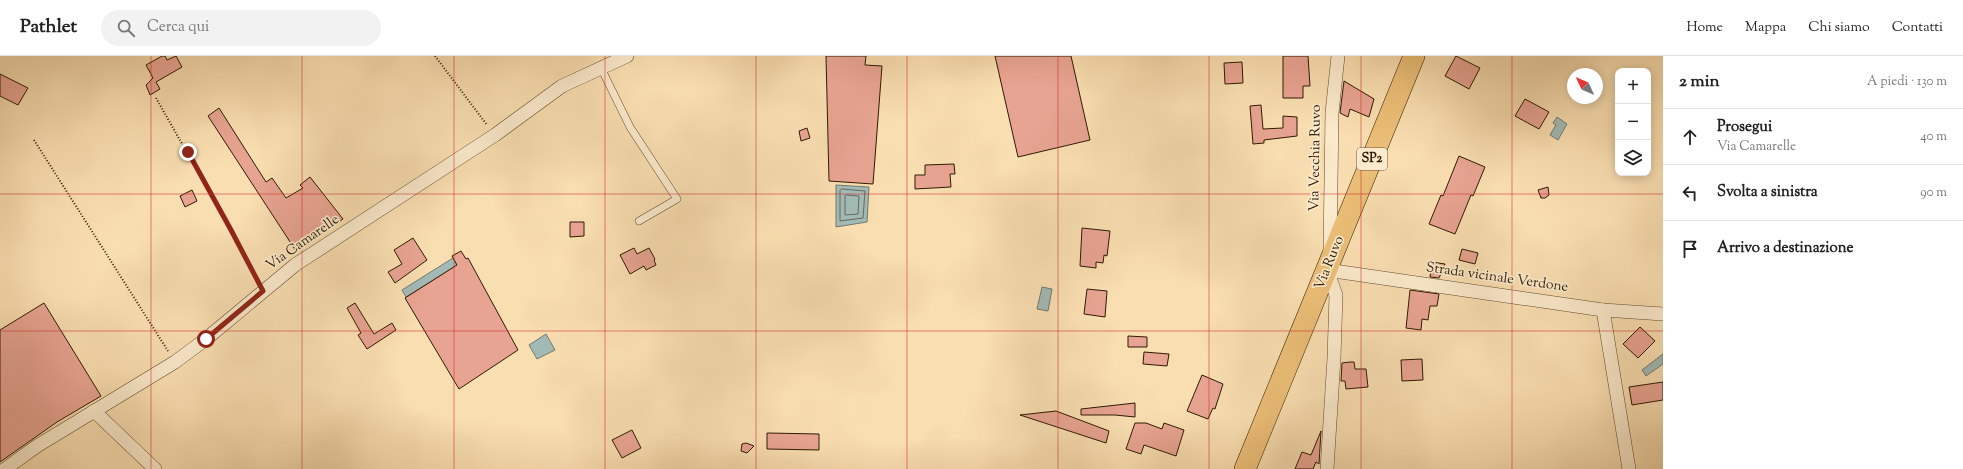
<!DOCTYPE html>
<html lang="it">
<meta charset="utf-8">
<style>
:root{--surface:#fff;--page:#f2f2f2;--text:#222;--muted:#767676;--line:#e0e0e0}
body{margin:0;font-family:"Sorts Mill Goudy",serif;background:var(--page);color:var(--text)}
.controls{position:absolute;right:12px;top:12px;display:grid;overflow:hidden;border-radius:8px;box-shadow:0 2px 10px #0003}
.controls button{width:36px;height:36px;display:grid;place-items:center;padding:0;border:0;border-bottom:1px solid var(--line);background:var(--surface);color:var(--text);font:20px sans-serif}
.compass{position:absolute;left:1567px;top:12px;width:36px;height:36px;border-radius:50%;background:var(--surface);box-shadow:0 2px 10px #0003;rotate:314deg}
.stop{position:absolute;width:12px;height:12px;margin:-9px;border:3px solid #8f2418;border-radius:50%;background:#fff}
.stop.end{background:#8f2418;border-color:#fff;box-shadow:0 1px 4px #0008}
.list{margin:0;padding:0;list-style:none}
h2{display:flex;justify-content:space-between;align-items:center;height:52px;margin:0;padding:0 16px;font-size:17px}
h2 small{font-size:13px;font-weight:400;color:var(--muted)}
.list li{display:grid;grid-template-columns:26px 1fr auto;gap:12px;align-items:center;box-sizing:border-box;height:56px;padding:0 16px;border-top:1px solid var(--line)}
.list b{display:block;font-size:15px;white-space:nowrap}
.list p{margin:0;font-size:13px;white-space:nowrap;color:var(--muted)}
.list em{font-size:13px;font-style:normal;color:var(--muted)}
.icon{flex:none;width:22px;height:22px;fill:none;stroke:currentColor;stroke-width:2;stroke-linecap:round;stroke-linejoin:round}
.map{position:relative;flex:none;width:1663px;height:413px;overflow:hidden}
header{display:flex;align-items:center;gap:24px;box-sizing:border-box;height:56px;padding:0 20px;background:var(--surface);border-bottom:1px solid var(--line)}
header strong{font-size:19px}
nav{display:flex;gap:22px;margin-inline-start:auto;font-size:14px}
.search{width:280px;height:36px;background:var(--page);display:flex;align-items:center;gap:10px;box-sizing:border-box;padding:0 14px;border-radius:22px;color:var(--muted);font-size:15px}
main{display:flex}
aside{flex:1;background:var(--surface)}
.map>svg:first-child{display:block}
</style>
<header>
<strong>Pathlet</strong>
<div class="search"><svg class="icon" aria-label="search" viewBox="0 0 24 24"><circle cx="10" cy="10" r="6"/><path d="M15 15l6 6"/></svg>Cerca qui</div>
<nav><a>Home</a><a>Mappa</a><a>Chi siamo</a><a>Contatti</a></nav>
</header>
<main>
<div class="map">
<svg width="1663" height="413" viewBox="0 0 1663 413">
<rect width="100%" height="100%" fill="#f9deb1"/>
<filter id="stains"><feTurbulence type="fractalNoise" baseFrequency=".005" numOctaves="4"/><feColorMatrix values="0 0 0 0 .2 0 0 0 0 .09 0 0 0 0 .02 0 0 0 .5 -.17"/></filter>
<radialGradient id="worn" r=".72"><stop offset=".6" stop-color="#630" stop-opacity="0"/><stop offset="1" stop-color="#630" stop-opacity=".3"/></radialGradient>
<g fill="#a2bab6" stroke="#747a6d">
<polygon points="1557,61 1567,68 1558,84 1550,79 1556,69 1553,67"/>
<polygon points="836,129 869,131 867,166 836,171"/>
<polygon points="453,202 457,209 406,241 402,234"/>
<polygon points="1042,231 1052,233 1048,255 1037,253"/>
<polygon points="546,278 555,294 537,303 529,289"/>
<polygon points="1663,298 1663,308 1646,320 1642,314"/>
</g>
<g fill="none" stroke-linecap="round" stroke-linejoin="round">
<g stroke="#686a5b" stroke-width="1">
<polygon points="842,133 865,135 863,162 840,165 840,135"/>
<polygon points="847,139 859,140 858,158 845,159 845,140"/>
</g>
</g>
<g fill="#e8a492" stroke="#2e1a00">
<polygon points="162,0 165,0 167,4 176,0 182,11 156,26 160,33 150,39 146,29 153,22 146,9"/>
<polygon points="826,0 866,0 865,9 882,10 873,128 829,125"/>
<polygon points="995,0 1071,0 1090,84 1018,101"/>
<polygon points="1283,0 1308,0 1310,30 1303,30 1303,42 1283,42"/>
<polygon points="1456,0 1480,12 1469,33 1445,20"/>
<polygon points="1242,6 1243,27 1225,28 1224,7"/>
<polygon points="0,18 28,32 18,49 0,40"/>
<polygon points="1344,25 1374,43 1369,61 1350,53 1348,61 1340,57"/>
<polygon points="1525,43 1549,56 1539,73 1515,60"/>
<polygon points="1261,49 1263,73 1283,72 1283,60 1297,61 1297,80 1264,84 1264,87 1253,88 1250,50"/>
<polygon points="219,52 266,126 272,122 286,142 303,132 300,129 310,121 343,163 296,195 208,60"/>
<polygon points="807,72 810,82 801,85 799,75"/>
<polygon points="1459,100 1485,111 1473,140 1471,139 1455,178 1429,168 1441,139 1443,140"/>
<polygon points="954,108 955,118 950,118 951,131 915,133 915,119 925,119 925,109"/>
<polygon points="1548,131 1549,139 1545,142 1541,142 1538,134"/>
<polygon points="192,134 197,145 185,151 180,140"/>
<polygon points="570,166 584,166 584,180 570,181"/>
<polygon points="1082,172 1110,175 1107,200 1104,199 1103,207 1096,206 1096,212 1080,210"/>
<polygon points="413,182 427,204 395,227 388,216 402,208 394,194"/>
<polygon points="634,192 637,198 649,192 655,203 654,204 656,209 646,214 644,210 630,218 620,199"/>
<polygon points="1462,193 1478,197 1475,208 1459,204"/>
<polygon points="461,195 466,203 468,202 518,294 459,333 405,242 457,209 452,200"/>
<polygon points="1432,206 1445,208 1439,222 1430,221"/>
<polygon points="1087,233 1107,235 1105,261 1084,258"/>
<polygon points="1410,234 1439,238 1437,250 1430,250 1428,264 1422,263 1421,274 1406,272"/>
<polygon points="44,247 101,340 57,366 0,406 0,274"/>
<polygon points="355,247 374,278 392,267 396,274 367,293 358,279 361,277 347,252"/>
<polygon points="1640,271 1655,285 1638,302 1623,288"/>
<polygon points="1128,280 1147,281 1147,291 1128,291"/>
<polygon points="1144,296 1169,298 1167,310 1143,308"/>
<polygon points="1422,303 1423,324 1402,325 1401,304"/>
<polygon points="1350,306 1354,306 1355,313 1366,313 1368,331 1346,333 1345,325 1341,325 1342,307"/>
<polygon points="1202,319 1223,328 1215,353 1213,352 1208,363 1187,355"/>
<polygon points="1663,326 1663,344 1632,349 1629,331"/>
<polygon points="1135,347 1135,361 1115,359 1081,359 1081,353"/>
<polygon points="1056,355 1109,375 1106,387 1020,359"/>
<polygon points="1135,367 1146,367 1162,373 1164,367 1184,374 1176,400 1144,389 1141,398 1126,393"/>
<polygon points="632,374 641,392 622,402 612,384"/>
<polygon points="1321,375 1319,408 1316,406 1313,413 1295,413 1302,396 1311,399"/>
<polygon points="767,377 819,378 819,394 767,393"/>
<polygon points="746,387 754,390 747,397 741,395 742,388"/>
</g>
<g fill="none" stroke-linecap="round" stroke-linejoin="round">
<defs>
<polyline id="lane" points="601,12 630,71 677,143 639,165"/>
<g id="street">
<polyline points="1330,194 1332,57 1338,0"/>
<polyline points="1603,254 1629,413"/>
<polyline points="94,355 155,413"/>
<polyline points="5,413 37,390 175,306 206,283 295,209 495,79 562,30 627,0"/>
<polyline points="1327,413 1334,302 1336,239 1327,214 1603,254 1663,258"/>
</g>
<polyline id="primary" points="1245,413 1414,0"/>
</defs>
<use href="#lane" stroke="#614b2c" stroke-width="8"/>
<use href="#street" stroke="#614b2c" stroke-width="14"/>
<use href="#primary" stroke="#2e1a00" stroke-width="22"/>
<g stroke="#2e1a00" stroke-width="2" stroke-dasharray="1 2" stroke-linecap="butt">
<polyline points="435,0 487,69"/>
<polyline points="156,42 231,174 257,224"/>
<polyline points="34,84 168,295"/>
</g>
<use href="#lane" stroke="#fbeacc" stroke-width="7"/>
<use href="#street" stroke="#fbeacc" stroke-width="13"/>
<use href="#primary" stroke="#ecbf78" stroke-width="21"/>
</g>
<g fill="none" stroke-linecap="round" stroke-linejoin="round">
<polyline stroke="#8f2418" stroke-width="5" points="188,96 231,174 263,235 206,283"/>
</g>
<path fill="none" stroke="#d62828" stroke-width="1" stroke-opacity="0.55" d="M151,0v413M302,0v413M454,0v413M605,0v413M756,0v413M907,0v413M1058,0v413M1209,0v413M1361,0v413M1512,0v413M0,138h1663M0,275h1663"/>
<g text-anchor="middle" dominant-baseline="central" stroke-width="3.5" stroke-linejoin="round" paint-order="stroke">
<rect fill="#fbeacc" stroke="#6c583d" stroke-width="1" x="1357" y="92" width="30" height="22" rx="3"/>
<g font-size="13" font-weight="bold" fill="#2e1a00">
<text x="1372" y="103">SP2</text>
</g>
<g font-size="14" fill="#2e1a00" stroke="#fbeacc">
<text transform="translate(1316 102) rotate(-89)">Via Vecchia Ruvo</text>
<text transform="translate(303 187) rotate(-35)">Via Camarelle</text>
<text transform="translate(1330 207) rotate(-68)">Via Ruvo</text>
<text transform="translate(1497 222) rotate(8)">Strada vicinale Verdone</text>
</g>
</g>
<rect width="100%" height="100%" filter="url(#stains)"/>
<rect width="100%" height="100%" fill="url(#worn)"/>
</svg>
<div class="controls">
<button>+</button>
<button>−</button>
<button><svg class="icon" aria-label="layers" viewBox="0 0 24 24"><path d="M12 4l9 5-9 5-9-5zM3 14l9 5 9-5"/></svg></button>
</div>
<svg class="compass" viewBox="-18 -18 36 36"><path d="M0-13l5 13h-10z" fill="#e53935"/><path d="M0 13l5-13h-10z" fill="#767676"/></svg>
<div class="stop" style="left:206px;top:283px"></div>
<div class="stop end" style="left:188px;top:96px"></div>
</div>
<aside>
<h2>2 min<small>A piedi · 130 m</small></h2>
<ul class="list">
<li><svg class="icon" aria-label="ahead" viewBox="0 0 24 24"><path d="M12 20V5M6 11l6-6 6 6"/></svg><div><b>Prosegui</b><p>Via Camarelle</p></div><em>40 m</em></li>
<li><svg class="icon" aria-label="left" viewBox="0 0 24 24"><path d="M17 20v-9H6M10 6l-5 5 5 5"/></svg><div><b>Svolta a sinistra</b></div><em>90 m</em></li>
<li><svg class="icon" aria-label="arrive" viewBox="0 0 24 24"><path d="M6 21V4h12l-3 4 3 4H6"/></svg><div><b>Arrivo a destinazione</b></div></li>
</ul>
</aside>
</main>
